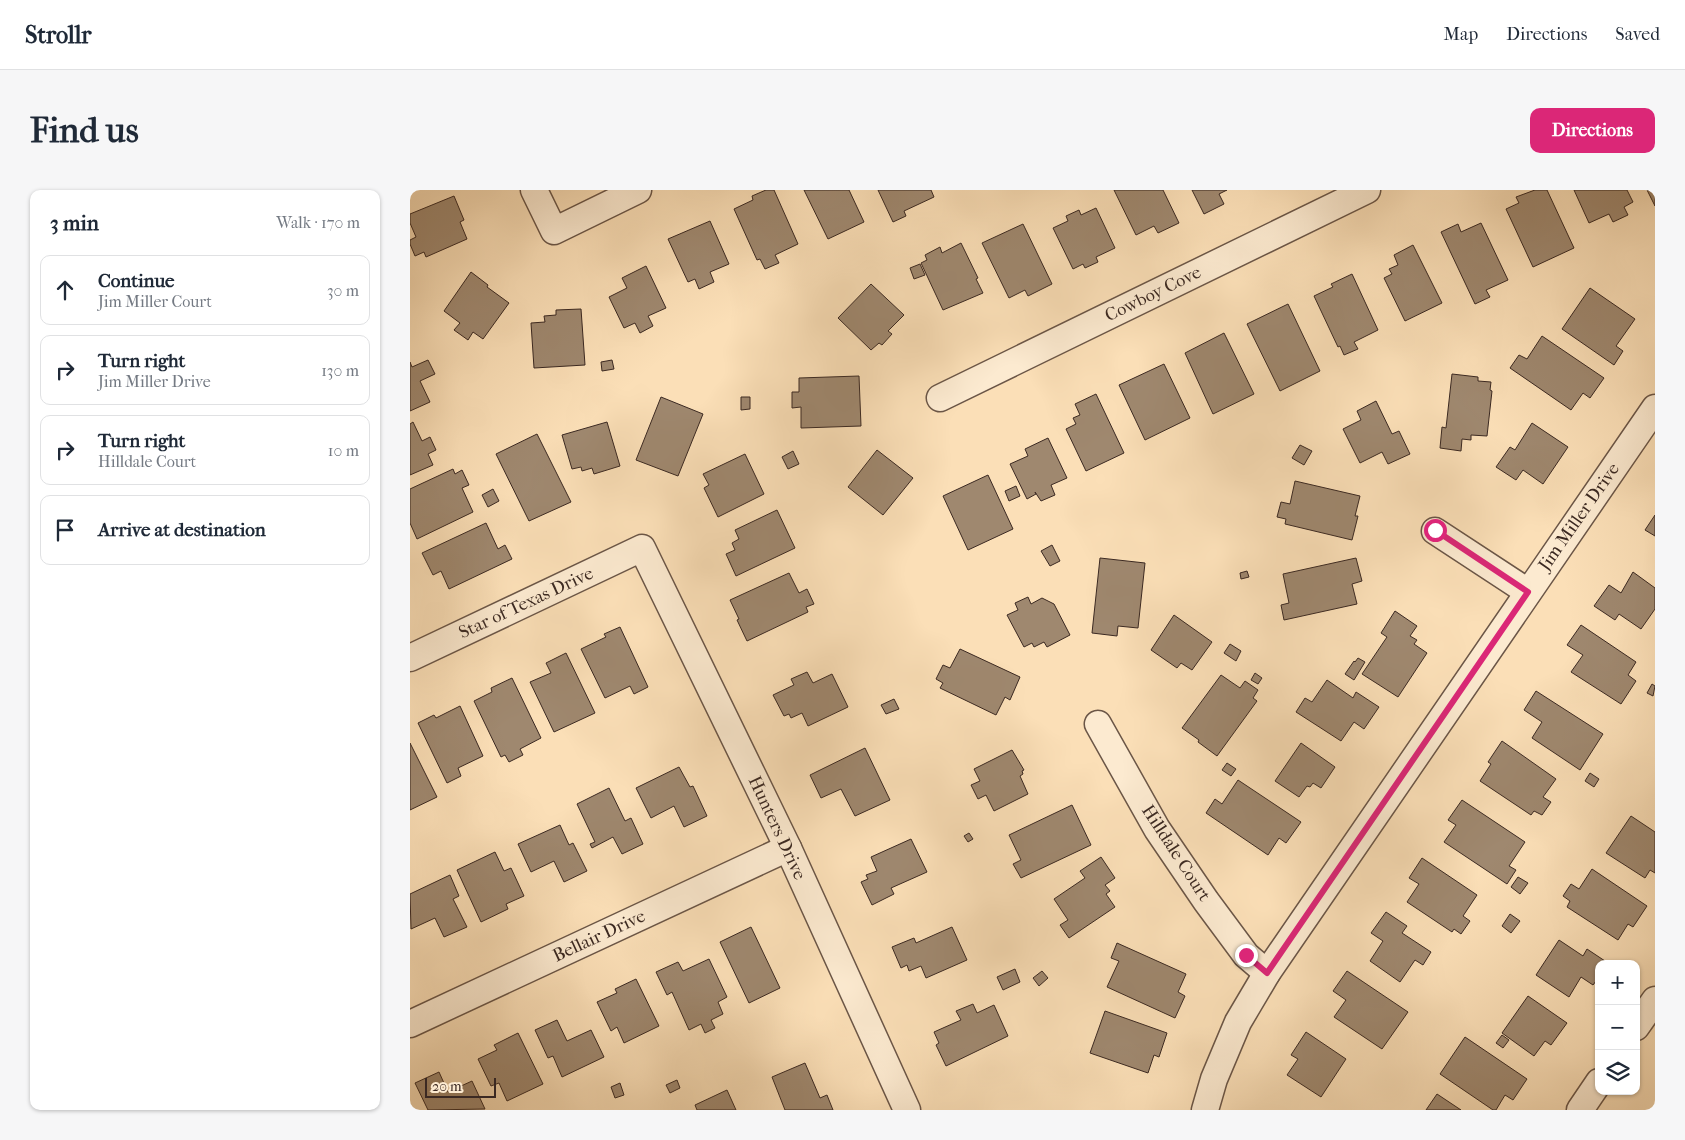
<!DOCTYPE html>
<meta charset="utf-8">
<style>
:root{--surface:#fff;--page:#f6f6f7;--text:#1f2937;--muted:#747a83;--line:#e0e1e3;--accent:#db2777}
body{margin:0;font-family:"IM FELL French Canon",serif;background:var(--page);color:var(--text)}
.controls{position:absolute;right:15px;bottom:15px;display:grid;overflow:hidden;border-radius:10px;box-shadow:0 1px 4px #0004}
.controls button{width:45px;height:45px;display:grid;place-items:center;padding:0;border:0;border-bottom:1px solid var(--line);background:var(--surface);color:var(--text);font:25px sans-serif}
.scale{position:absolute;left:15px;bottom:12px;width:71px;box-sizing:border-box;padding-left:5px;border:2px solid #3b2922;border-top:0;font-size:14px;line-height:18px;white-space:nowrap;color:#3b2922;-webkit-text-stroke:4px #fcead0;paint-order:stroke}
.stop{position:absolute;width:15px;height:15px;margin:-11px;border:4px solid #db2777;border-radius:50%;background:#fff}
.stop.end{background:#db2777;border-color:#fff;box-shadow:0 1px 5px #0008}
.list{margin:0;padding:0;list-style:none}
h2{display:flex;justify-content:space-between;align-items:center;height:65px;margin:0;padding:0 20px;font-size:21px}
h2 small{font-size:16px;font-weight:400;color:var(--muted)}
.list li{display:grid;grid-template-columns:32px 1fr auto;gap:15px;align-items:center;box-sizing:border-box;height:70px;margin:0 10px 10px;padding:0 10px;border:1px solid var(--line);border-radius:10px}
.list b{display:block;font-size:19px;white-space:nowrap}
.list p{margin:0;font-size:16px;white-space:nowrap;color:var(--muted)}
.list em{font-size:16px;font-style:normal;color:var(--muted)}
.icon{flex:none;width:28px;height:28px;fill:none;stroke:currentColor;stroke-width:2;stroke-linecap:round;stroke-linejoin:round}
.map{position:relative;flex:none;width:1245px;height:920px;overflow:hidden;border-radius:10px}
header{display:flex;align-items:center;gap:30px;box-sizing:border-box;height:70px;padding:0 25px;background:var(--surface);border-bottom:1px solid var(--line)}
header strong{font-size:24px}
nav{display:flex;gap:28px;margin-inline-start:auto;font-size:18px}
.intro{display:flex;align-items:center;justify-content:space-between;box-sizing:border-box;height:120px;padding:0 30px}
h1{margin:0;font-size:35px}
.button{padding:12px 22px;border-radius:10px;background:var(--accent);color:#fff;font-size:18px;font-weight:700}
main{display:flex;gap:30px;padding:0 30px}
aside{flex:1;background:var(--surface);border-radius:10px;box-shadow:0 1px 4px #0004}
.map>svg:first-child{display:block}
</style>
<header>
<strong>Strollr</strong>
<nav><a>Map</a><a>Directions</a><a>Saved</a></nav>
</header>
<div class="intro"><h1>Find us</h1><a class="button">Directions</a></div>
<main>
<aside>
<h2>3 min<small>Walk · 170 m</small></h2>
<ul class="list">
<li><svg class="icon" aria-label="ahead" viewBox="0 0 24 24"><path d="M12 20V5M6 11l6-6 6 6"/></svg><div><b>Continue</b><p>Jim Miller Court</p></div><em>30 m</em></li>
<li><svg class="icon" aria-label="right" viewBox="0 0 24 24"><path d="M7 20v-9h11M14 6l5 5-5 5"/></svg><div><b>Turn right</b><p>Jim Miller Drive</p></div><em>130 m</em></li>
<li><svg class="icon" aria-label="right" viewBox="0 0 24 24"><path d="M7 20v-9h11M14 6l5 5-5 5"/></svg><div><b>Turn right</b><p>Hilldale Court</p></div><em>10 m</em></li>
<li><svg class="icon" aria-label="arrive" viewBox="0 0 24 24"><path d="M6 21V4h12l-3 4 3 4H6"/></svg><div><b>Arrive at destination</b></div></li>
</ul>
</aside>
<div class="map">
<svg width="1245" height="920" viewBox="0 0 1245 920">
<rect width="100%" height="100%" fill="#fbdfb7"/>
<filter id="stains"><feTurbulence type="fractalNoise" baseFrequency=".004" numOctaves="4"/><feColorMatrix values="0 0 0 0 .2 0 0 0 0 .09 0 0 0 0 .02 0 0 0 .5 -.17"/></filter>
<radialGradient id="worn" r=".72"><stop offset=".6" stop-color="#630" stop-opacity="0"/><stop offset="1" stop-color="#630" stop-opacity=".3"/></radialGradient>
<g fill="#9f886f" stroke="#3b2922">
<polygon points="356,0 364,0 388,54 365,65 369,73 355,79 350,69 347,70 324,19 343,10 342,6"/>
<polygon points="394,0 439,0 454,32 418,49"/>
<polygon points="468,0 521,0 524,7 494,21 496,26 483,32"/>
<polygon points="704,0 753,0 769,33 748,43 744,36 726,45"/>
<polygon points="782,0 817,0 809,4 814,14 794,24"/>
<polygon points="1125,0 1137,0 1164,58 1123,77 1096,19 1109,13 1106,7"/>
<polygon points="1164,0 1217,0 1223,12 1214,17 1218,25 1203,32 1199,24 1179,33"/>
<polygon points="1237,0 1245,0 1245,16"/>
<polygon points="44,6 54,30 50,32 57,49 16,67 14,62 5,66 0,54 0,50 6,47 0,33 0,24"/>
<polygon points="686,18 705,58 686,67 688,72 675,78 673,74 663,79 643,38 658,31 656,26 669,20 671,25"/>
<polygon points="300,31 319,74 300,82 304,92 289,99 285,89 278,92 258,49"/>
<polygon points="1071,33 1098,90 1076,100 1080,107 1065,114 1031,42 1048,34 1051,42"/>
<polygon points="613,34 642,94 618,106 615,100 599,108 572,53"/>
<polygon points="551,53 568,88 566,89 573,103 533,120 511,73 517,70 515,65 530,57 532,63"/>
<polygon points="1003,55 1032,113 995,131 974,88 982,84 979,79 988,75 984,65"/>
<polygon points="510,74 515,85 504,89 500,78"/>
<polygon points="236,76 256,118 238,126 243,136 230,143 225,133 214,138 199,107 217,98 212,88"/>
<polygon points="61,82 78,95 77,97 99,113 73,149 63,142 58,150 44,140 50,133 34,121"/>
<polygon points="942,84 968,140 944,152 948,159 934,165 930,156 928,157 904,106 923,97 921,94"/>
<polygon points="461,94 494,125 478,141 482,144 472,155 469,153 461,160 428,128"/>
<polygon points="1180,98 1225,129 1206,156 1213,161 1204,175 1152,139"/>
<polygon points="878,114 910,181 870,201 837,134"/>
<polygon points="171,119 175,175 124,178 121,133 135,132 134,126 146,125 146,120"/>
<polygon points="814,143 844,204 803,224 775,163"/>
<polygon points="1132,146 1194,188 1180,208 1173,203 1161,220 1100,178 1109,165 1117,169"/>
<polygon points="18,170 25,184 10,191 20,212 0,221 0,172 2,177"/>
<polygon points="202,170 204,179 192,181 191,172"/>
<polygon points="754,174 780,228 735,250 709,195"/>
<polygon points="1042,184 1068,187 1068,191 1081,192 1080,200 1082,201 1077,246 1061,245 1061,250 1052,249 1051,261 1030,258 1032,237 1036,238"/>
<polygon points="449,186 451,236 391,238 391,217 382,218 382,202 389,202 389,188"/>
<polygon points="686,204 714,263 676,281 656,239 666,234 663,228 670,225 665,214"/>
<polygon points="251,207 293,224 268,286 226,270"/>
<polygon points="331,207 340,207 340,219 331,220"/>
<polygon points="966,211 982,244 989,241 1000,264 978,274 972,262 950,273 933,239 951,230 947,221"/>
<polygon points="3,232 12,251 20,247 26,260 18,264 23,275 0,285 0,234"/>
<polygon points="197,232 210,276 184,284 182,278 172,281 171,277 162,279 152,245"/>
<polygon points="1122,233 1158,257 1133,294 1113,280 1106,290 1086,277 1100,257 1105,260"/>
<polygon points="127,244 161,312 119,331 86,264"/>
<polygon points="638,248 657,288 641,295 645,305 631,311 625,302 626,304 617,309 600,274 618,266 615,259"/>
<polygon points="890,255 902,261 894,275 882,268"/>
<polygon points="467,260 503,288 473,325 438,297"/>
<polygon points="383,261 389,274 378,279 372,267"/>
<polygon points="335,264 354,304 308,327 294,298 299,295 293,284"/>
<polygon points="43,279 45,284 52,280 59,295 52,298 63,322 7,349 0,333 0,299"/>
<polygon points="578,285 603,339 558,360 533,306"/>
<polygon points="885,291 950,306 945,326 948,326 942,350 875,334 876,329 867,327 871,312 880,314"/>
<polygon points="606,296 610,306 599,311 595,301"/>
<polygon points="83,299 89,311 78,317 72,305"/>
<polygon points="367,320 385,358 326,386 316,364 325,360 322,353 329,349 325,340"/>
<polygon points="1245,325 1245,346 1235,340"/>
<polygon points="76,333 88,359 95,355 102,369 39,399 31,381 23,385 12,363"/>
<polygon points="642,355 650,371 640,376 631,361"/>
<polygon points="690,368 735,373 728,438 708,436 707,446 682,443"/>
<polygon points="946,368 952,391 942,394 947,414 874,430 871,415 879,413 873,384"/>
<polygon points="837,381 839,387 831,389 830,383"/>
<polygon points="1223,382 1245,398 1245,419 1231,439 1209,424 1205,430 1184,416 1199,395 1211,403"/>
<polygon points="379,383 389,403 397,399 404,414 396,417 398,422 337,451 327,430 329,429 320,410"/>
<polygon points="618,407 621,414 632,408 644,414 660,445 637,457 634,452 624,457 622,453 614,457 597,425 608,420 605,413"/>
<polygon points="985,421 1007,436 1000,446 1007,450 1004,454 1017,463 988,507 952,484 977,447 971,443"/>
<polygon points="764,425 802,452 782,480 771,473 767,478 741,460"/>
<polygon points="1171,435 1226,472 1218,485 1226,491 1211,514 1161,482 1173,465 1157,455"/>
<polygon points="210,437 238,497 224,504 220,496 195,508 171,459 196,447 194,444"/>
<polygon points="820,454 831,461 826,471 814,463"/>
<polygon points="550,459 610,487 600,510 595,507 586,525 530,498 533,493 526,489 533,475 540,478"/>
<polygon points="156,463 185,523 144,542 120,492 141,483 136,473"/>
<polygon points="948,468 955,472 944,490 935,484 944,471 945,472"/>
<polygon points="397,482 403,493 422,484 438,517 398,536 392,523 381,528 379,524 374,526 363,505 384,495 381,489"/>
<polygon points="845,483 852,488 848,494 841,490"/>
<polygon points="811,485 830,498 835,491 848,500 843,508 847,511 807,566 788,552 789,550 772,538"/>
<polygon points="102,488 131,548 110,559 113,565 99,572 95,565 91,567 64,511 82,502 81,498"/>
<polygon points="917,490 943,508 946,502 969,517 954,539 944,532 931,551 886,522 895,508 902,512"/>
<polygon points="1242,494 1245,496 1243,506 1237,503"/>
<polygon points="1126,501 1193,544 1170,580 1122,548 1132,532 1114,520"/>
<polygon points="484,509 489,519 476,524 471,515"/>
<polygon points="50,516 73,566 48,578 51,586 37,593 8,533 24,525 26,528"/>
<polygon points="1092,551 1146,589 1133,607 1141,612 1132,625 1124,621 1121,625 1070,591 1081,574 1078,572"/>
<polygon points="0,553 27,607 0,620"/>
<polygon points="891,553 925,577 911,598 903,593 900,597 897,596 889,607 865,591"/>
<polygon points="455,558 480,610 445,626 431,599 411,608 400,585"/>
<polygon points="602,560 614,580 612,581 613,584 610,586 618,604 584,621 576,605 568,609 561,595 570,591 564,579"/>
<polygon points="817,573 826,579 821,586 812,580"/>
<polygon points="269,577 280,597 283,596 297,626 274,637 264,616 241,628 226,598"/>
<polygon points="1180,583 1189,589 1184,597 1175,591"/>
<polygon points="828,590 891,632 876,653 869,648 858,665 796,623 805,609 812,614"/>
<polygon points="199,598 215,631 221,628 233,654 212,664 203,647 182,658 180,654 185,652 167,614"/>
<polygon points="1052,610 1115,652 1099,676 1106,680 1097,694 1034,652 1046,635 1038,630"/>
<polygon points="662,615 681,655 611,688 603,674 611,670 599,645"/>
<polygon points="1221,626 1245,642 1245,683 1240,680 1235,688 1196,663"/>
<polygon points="150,635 159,655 163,653 177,681 154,692 144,671 121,682 108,654"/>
<polygon points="559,643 563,649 558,652 554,646"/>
<polygon points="501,649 517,682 481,698 484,704 462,715 451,692 458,689 456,685 467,681 461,667"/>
<polygon points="85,662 94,681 101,678 114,706 96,714 98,719 71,732 47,680"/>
<polygon points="691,667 705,688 695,695 700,701 696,704 705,717 659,748 650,735 658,730 644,709 675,688 670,681"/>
<polygon points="1012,668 1067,705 1053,726 1060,731 1051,744 1044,739 1042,742 997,712 1009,694 999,688"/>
<polygon points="1182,679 1237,716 1223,737 1218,734 1208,750 1157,717 1160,711 1153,706 1161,694 1169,699"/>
<polygon points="40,685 49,706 43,709 57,737 34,747 25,728 1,739 0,704"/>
<polygon points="1108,687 1118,693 1110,704 1101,697"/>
<polygon points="976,722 997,736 992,743 1021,762 1013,775 1005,770 990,792 960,771 973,751 961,743"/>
<polygon points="1100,724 1110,731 1101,743 1092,736"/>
<polygon points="341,737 370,798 339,813 310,752"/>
<polygon points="542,737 557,770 516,788 511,776 499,781 497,775 491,778 482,757 504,748 506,753"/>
<polygon points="1149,750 1173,766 1177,759 1198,773 1189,774 1189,787 1183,795 1171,787 1159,807 1126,785"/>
<polygon points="707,753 776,784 768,802 775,806 765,828 697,797 709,771 701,768"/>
<polygon points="299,769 317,807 308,812 313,824 301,830 305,838 295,843 291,834 279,840 262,802 257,805 246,782 268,772 273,781"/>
<polygon points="605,779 610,792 593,800 587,787"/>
<polygon points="632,781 638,788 629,796 623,788"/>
<polygon points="937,781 998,822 972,859 924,827 936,810 923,801"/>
<polygon points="226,789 249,836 214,853 207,837 201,841 187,812 207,803 205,799"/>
<polygon points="1118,806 1157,833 1141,855 1135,851 1124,866 1092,843"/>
<polygon points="563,814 567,823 584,815 598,846 536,876 526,855 529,853 524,842 551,830 546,821"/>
<polygon points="695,821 757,843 749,867 744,865 738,883 680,863"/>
<polygon points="147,830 157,851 181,840 194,867 152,887 143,866 138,868 125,840"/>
<polygon points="896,842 936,869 911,907 877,885 888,869 881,865"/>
<polygon points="108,843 133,894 97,911 89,893 81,896 68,869 87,860 84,855"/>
<polygon points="1092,845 1099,850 1093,858 1086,853"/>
<polygon points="1055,847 1117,889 1103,910 1095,905 1086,920 1083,920 1030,884"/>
<polygon points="395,873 410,908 417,905 423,920 375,920 362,887"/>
<polygon points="29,882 38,902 62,891 75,919 18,920 5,893"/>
<polygon points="267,890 270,898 260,903 256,895"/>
<polygon points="210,893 214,905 205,908 201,897"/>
<polygon points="317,900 326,920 287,920 285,915"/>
<polygon points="1027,904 1051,920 1016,920"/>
</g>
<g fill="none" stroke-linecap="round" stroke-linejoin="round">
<defs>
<g id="minor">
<polyline points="124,0 144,41 228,0"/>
<polyline points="530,208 957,0"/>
<polyline points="1025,341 1118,402"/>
<polyline points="0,468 232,358 378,658 497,920"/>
<polyline points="688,534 747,639 796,711 836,765 857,783"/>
<polyline points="0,834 378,658"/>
<polyline points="1226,837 1245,810"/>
<polyline points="795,920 804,889 828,832 857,783 1245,218"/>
<polyline points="1170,920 1189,892"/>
</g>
</defs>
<use href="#minor" stroke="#6b5647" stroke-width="29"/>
<use href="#minor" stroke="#fcead0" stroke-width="26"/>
</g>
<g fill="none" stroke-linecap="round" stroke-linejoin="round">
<polyline stroke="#db2777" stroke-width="6" points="836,765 857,783 1118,402 1025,340"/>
</g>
<g text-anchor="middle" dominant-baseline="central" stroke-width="4" stroke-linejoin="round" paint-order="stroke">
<g font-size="18" fill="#3b2922" stroke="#fcead0">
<text transform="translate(743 104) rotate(-26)">Cowboy Cove</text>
<text transform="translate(1169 327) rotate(-55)">Jim Miller Drive</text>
<text transform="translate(116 413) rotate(-25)">Star of Texas Drive</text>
<text transform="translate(367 638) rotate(65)">Hunters Drive</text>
<text transform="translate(766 663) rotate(57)">Hilldale Court</text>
<text transform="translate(189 746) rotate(-25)">Bellair Drive</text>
</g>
</g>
<rect width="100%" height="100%" filter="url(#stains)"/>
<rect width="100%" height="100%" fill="url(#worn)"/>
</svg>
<div class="controls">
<button>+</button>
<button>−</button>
<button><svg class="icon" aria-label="layers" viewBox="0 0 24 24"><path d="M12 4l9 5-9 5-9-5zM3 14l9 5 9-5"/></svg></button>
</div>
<div class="scale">20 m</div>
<div class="stop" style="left:1025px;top:340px"></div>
<div class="stop end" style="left:836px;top:765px"></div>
</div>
</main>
